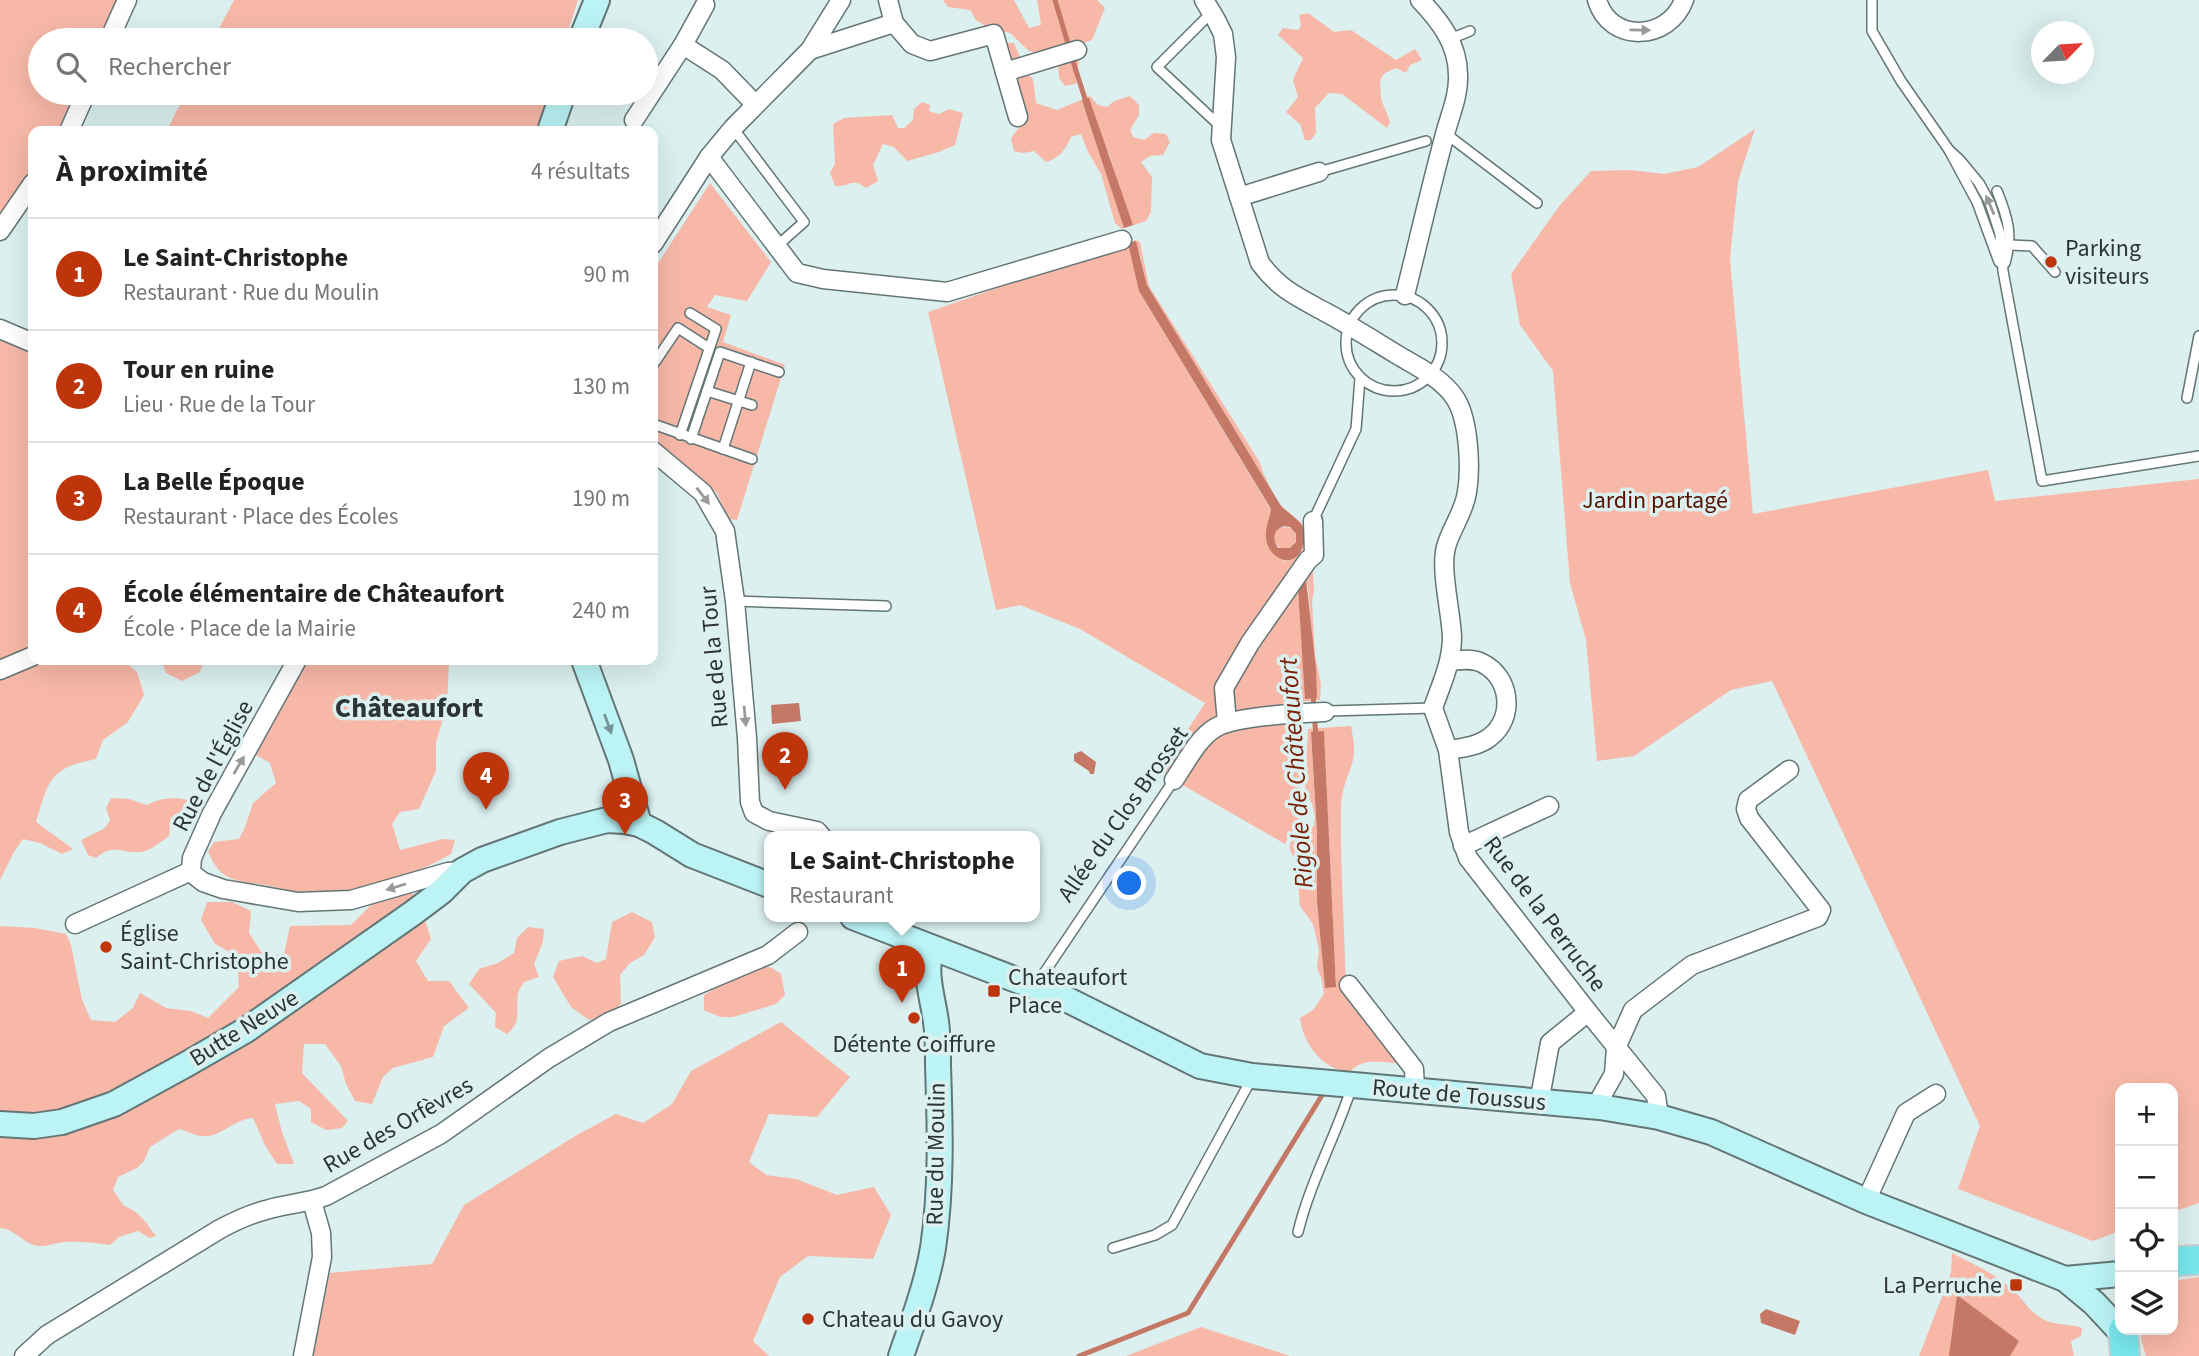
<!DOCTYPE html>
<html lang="fr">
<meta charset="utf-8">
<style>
:root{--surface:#fff;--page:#f6f6f6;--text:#222;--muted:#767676;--line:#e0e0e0;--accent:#be350c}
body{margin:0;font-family:"Source Sans 3",sans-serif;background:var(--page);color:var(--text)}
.controls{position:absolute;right:21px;bottom:21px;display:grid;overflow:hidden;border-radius:14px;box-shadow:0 7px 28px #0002}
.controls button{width:63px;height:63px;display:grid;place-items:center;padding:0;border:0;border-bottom:2px solid var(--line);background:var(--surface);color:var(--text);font:35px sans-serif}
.compass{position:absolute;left:2031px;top:21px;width:63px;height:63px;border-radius:50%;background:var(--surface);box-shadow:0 7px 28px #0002;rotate:65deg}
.you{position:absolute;left:1130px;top:884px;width:24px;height:24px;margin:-18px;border:5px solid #fff;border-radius:50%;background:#1a73e8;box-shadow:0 0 0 10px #1a73e833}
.badge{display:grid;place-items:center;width:46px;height:46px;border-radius:50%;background:var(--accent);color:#fff;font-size:23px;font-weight:700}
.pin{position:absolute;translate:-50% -58px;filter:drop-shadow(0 2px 4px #0008)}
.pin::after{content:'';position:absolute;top:37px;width:24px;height:21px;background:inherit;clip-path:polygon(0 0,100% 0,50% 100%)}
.popup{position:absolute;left:764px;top:831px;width:276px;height:91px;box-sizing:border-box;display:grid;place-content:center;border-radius:14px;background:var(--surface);filter:drop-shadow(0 2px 5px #0005);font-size:23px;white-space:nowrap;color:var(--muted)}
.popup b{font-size:26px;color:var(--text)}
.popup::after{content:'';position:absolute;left:50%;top:100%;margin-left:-14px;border:14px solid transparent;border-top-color:var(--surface)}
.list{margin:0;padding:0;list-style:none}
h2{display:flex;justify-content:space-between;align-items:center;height:91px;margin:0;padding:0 28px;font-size:30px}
h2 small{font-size:23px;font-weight:400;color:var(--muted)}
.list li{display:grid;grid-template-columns:46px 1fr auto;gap:21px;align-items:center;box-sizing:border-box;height:112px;padding:0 28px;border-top:2px solid var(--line)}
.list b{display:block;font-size:26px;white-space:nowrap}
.list p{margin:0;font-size:23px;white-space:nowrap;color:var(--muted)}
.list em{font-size:23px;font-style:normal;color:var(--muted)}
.icon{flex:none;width:38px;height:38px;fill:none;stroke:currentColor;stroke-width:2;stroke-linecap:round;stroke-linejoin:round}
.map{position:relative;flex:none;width:2199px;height:1356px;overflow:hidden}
.search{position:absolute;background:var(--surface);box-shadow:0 7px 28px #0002;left:28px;top:28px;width:630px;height:77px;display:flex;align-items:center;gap:18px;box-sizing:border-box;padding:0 24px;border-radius:38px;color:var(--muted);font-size:26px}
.panel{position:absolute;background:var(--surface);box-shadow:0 7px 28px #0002;left:28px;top:126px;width:630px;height:539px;border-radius:14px}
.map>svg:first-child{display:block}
</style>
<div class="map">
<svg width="2199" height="1356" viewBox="0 0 2199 1356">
<rect width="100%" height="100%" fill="#dcf0f0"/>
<g fill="#f7b8a8" fill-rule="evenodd">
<polygon points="0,0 120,0 102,40 40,40 40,93 80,93 61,131 33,131 33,170 0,215"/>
<polygon points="234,0 578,0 565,40 213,40"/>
<polygon points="943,0 1014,0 1029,28 1041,25 1037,0 1097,0 1105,8 1092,40 1081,44 1076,84 1065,86 1059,78 1058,64 1047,55 1029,51 1010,33 990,29 976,20 970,10 948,7"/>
<polygon points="1308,13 1334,32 1351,30 1396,60 1415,49 1422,60 1410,65 1406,73 1396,68 1385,73 1380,80 1381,99 1390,122 1387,128 1342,94 1329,93 1315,108 1316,133 1311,140 1305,140 1300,124 1286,112 1298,97 1293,80 1303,58 1278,35 1283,28 1298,30 1301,26 1299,15"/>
<path d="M1006,43h8l13,30 6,6 3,24 21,7 33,-14 8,9 9,2 7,-6 16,-5 9,9v10l-9,15 3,7 11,3 10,-7 12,1 4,8 -7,13 -13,1 -9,6 11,15 -1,35 -5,9 -24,8 -7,-6 -14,-49 -13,-22 -7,-18 -10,3c-6,13 -11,21 -25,25l-12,-11 -11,2 -9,-2 -3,-13 10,-13 -18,-75zM1082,101l27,53 11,35 4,38z"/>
<polygon points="186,93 548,93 536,131 170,131 170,124"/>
<path d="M922,102l8,3 -1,6 10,3 10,-5 14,4 -8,32 -16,7 -32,9 -13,-14 -11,-3 -10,21 5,16 -12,7c-15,-11 -15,-1 -31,-2l-5,-13 5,-9 -2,-40 11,-6 48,-3 6,13h6l9,-8 1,-11z"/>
<polygon points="1755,129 1738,181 1730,259 1753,514 1988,470 1995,501 2199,479 2199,1203 2173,1212 2173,1088 2120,1088 2120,1231 2093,1241 1958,1189 1980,1126 1772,681 1731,690 1634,756 1597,761 1586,640 1570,583 1553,371 1520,325 1511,274 1560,205 1591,171 1631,170 1664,174 1698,167"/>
<polygon points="710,183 771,262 747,301 715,295 707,307 731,315 723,342 785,365 737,520 729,519 716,492 653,438 653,271"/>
<path d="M1136,240l4,2 9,44 110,175c5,15 13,31 22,44 8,10 23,15 25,28 3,17 -12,26 -18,39 -3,6 -1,15 -1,21l22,-22 4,1 1,19 -2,10 3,54 6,29 -1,16 -22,2 -1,9 4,21 3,41v6l-9,17 13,8 -23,40 -125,-72 45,-69 -125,-74 -60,-24 -24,5 -68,-298zM1139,250l8,35 134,221c26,28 35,22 4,55 -25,-10 -17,-30 -14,-51l-132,-219zM1306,580l2,7 9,111 -11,1 -8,-107z"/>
<polygon points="0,337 33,351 33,648 0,662"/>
<circle cx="1285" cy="538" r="11"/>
<path d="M38,660h85l14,12 7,23 -16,27 -25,18 -7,19c-47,9 -47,21 -60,63l37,27 -11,5 -22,-11 -17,-4 -9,13 -14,28v-205z"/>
<polygon points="161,660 204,660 200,672 182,681 166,673"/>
<path d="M307,660h142l-2,46 -11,36v29l-17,38 -19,3 -8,12 8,26 43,-11 12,1 -4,14c-46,26 -96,43 -150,38 -13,-1 -25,-5 -38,-7 -30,-5 -43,-4 -55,-34l6,-9 25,-3 6,-12 8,-24 23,-20 -6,-20 -16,-9z"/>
<path d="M1351,726c2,12 5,25 1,38 -5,14 -10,26 -11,41 -1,64 4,128 5,191l8,5 43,56 -1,6c-16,-1 -35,-5 -46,9 -27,-2 -47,-28 -50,-54l13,-8 11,-16 -3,-17 -4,-9 2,-18 -6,-26 -13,-18 -2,-24 2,-16c-20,-26 -9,-25 14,-40l1,-9 -3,-14 -6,-7 -1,-11 3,-56zM1311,732h13l12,254 -11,2 -8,-87v-68z"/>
<path d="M111,798l18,1 18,6c16,-8 28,-8 45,-4l3,12 -7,5 -17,-1 -2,19c-9,6 -19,16 -30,16 -18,1 -26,-9 -43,6l-8,-3 -7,-15 24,-12 5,-8 -4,-12z"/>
<polygon points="410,892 417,897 271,1002 137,1080 74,1109 32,1118 0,1114 0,926 35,928 66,934 71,945 82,1000 91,1020 115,1022 133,1008 140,993 166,1008 191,1011 208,1018 239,987 237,956 215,944 201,920 207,902 232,902 251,911 249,933 264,956 284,954 290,926 351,925 373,903"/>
<polygon points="632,912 652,922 655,937 644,955 630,963 620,975 621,1004 611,1014 589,1020 571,1007 553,977 559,961 582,956 597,963 606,959 612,922"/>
<path d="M424,917l7,22 -15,22 12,20h21l20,27 -25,18 -11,31 -40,11 -10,9 -11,27 -17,-3 -9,-17 -5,-18 -16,-22h-21l-2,29 46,48 -6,7 -16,2 -15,-8v-13l-12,-8 -24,3 7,28 12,32h-17l-11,-17 -13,-29c-20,1 -33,21 -52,18 -7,-1 -15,-5 -22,-7l-29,18 -6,14 -7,7 -19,9 -5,13 11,16c15,5 23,18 32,30l-6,2 -12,-7 -19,6 -9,8c-15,-2 -29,-4 -44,-3 -9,0 -18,5 -27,4 -15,-1 -25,-18 -39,-18v-95l48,-3 323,-178 23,-8z"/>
<path d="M528,927l16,2 -1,13 -9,22 5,13 -15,5c-2,4 -5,7 -6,11 -3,17 5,28 -11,41l-12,-7 1,-14 -27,-29 10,-15 19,-6 16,-10 3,-15z"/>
<polygon points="762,965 772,968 781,974 785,995 776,1004 733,1017 720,1017 704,1010 704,995 734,977"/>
<polygon points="781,1022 850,1077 817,1117 769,1114 749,1162 766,1175 796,1179 837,1195 874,1187 891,1215 873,1259 808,1256 780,1277 753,1341 769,1356 313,1356 330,1273 432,1264 464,1205 577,1135 616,1114 643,1123 672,1104 691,1071"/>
<path d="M1952,1253c21,11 44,21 61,37 13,12 19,27 37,32 10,3 21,2 32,6l-1,8 -10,5 3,15h-155l32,-83z"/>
<polygon points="2199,1277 2199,1356 2146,1356 2141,1339 2142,1330 2173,1330 2173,1283 2178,1280"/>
<polygon points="1201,1327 1290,1356 1126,1356"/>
</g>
<g fill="#c47865" fill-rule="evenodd">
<polygon points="1089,98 1133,225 1124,228 1086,113 1082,100"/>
<path d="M1136,241l11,44 134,221c7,7 19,14 23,23 1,5 0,11 -1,16 -7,27 -37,14 -37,-9 -1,-8 4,-18 5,-27l-132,-218 -11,-48zM1284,526l6,1 6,7v8l-6,6h-12c-6,-9 -5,-18 6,-22z"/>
<polygon points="1306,579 1316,669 1317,698 1305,699 1298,589"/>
<polygon points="799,703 801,721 772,724 771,705"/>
<polygon points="1324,731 1336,987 1325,988 1317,901 1317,833 1311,732"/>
<polygon points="1081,751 1096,762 1094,774 1090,774 1089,771 1074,761 1074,754"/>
<polygon points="1957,1295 2019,1341 2010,1356 1949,1356"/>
<polygon points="1766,1309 1800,1321 1795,1335 1761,1323 1760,1314"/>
</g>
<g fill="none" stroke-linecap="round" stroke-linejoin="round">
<g stroke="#c47865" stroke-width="5">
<polyline points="1055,0 1069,47"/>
<polyline points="1071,55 1087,105"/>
<polyline points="1313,693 1316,739"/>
<polyline points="1079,1356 1188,1313 1324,1092"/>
</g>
<defs>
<g id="lane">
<polyline points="1872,0 1872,31 1901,81 1949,150 1977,202 1999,262"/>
<polyline points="1212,12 1157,67 1221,127"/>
<polyline points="1450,39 1470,31"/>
<polyline points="733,128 804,222 777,246"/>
<polyline points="1445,133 1537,203"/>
<polyline points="1949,150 1960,160 1979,183 1990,203 2000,234 2003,271 2042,481 2199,456"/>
<polyline points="1319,172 1426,141"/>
<path d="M1997,191c11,27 16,44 8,72"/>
<polyline points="2010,245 2032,246 2055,272"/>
<circle cx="1394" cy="343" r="48"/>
<polyline points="653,365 678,328 709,348"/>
<polyline points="707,391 752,405"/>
<polyline points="2187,398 2199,336"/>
<polyline points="653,424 752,459"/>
<polyline points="680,435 716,329 690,313"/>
<polyline points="691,439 720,352 779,372"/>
<polyline points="723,449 751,362"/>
<polyline points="1313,521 1356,429 1360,378"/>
<polyline points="735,601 886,606"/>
<polyline points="1328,711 1433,708"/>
<polyline points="1036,985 1174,780"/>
<path d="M1298,1232c12,-50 38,-96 54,-146"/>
<polyline points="1113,1248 1155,1235 1172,1225 1252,1078"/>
</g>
<g id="street">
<path d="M1204,0l11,18 8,16 3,23 -5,83 39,123c20,27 38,34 67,50 24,13 46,27 69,41 20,12 46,24 59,44 14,21 16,70 12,94 -3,21 -16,36 -21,55 -6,23 5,64 6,90 0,25 -11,48 -19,71l15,42 11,82 9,26 120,154 68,84 3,21"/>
<path d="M1597,0c13,44 72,41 87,0"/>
<polyline points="894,23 912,44 930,51 994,34 1018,117"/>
<polyline points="109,40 127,0"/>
<polyline points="683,45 722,70 755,104"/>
<polyline points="810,50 894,23 888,0"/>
<polyline points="1005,72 1077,50"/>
<polyline points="634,120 683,45 705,5"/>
<polyline points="69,131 86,93"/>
<polyline points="709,157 797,273 823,279 947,292 1122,240"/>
<polyline points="1239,197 1319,172"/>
<polyline points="0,231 33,183"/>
<polyline points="653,244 709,157 733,128 810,50 841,0"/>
<path d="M1405,295c13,-52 25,-105 39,-157 5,-21 15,-41 14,-63 0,-31 -18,-54 -38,-75"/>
<polyline points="0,329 33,343"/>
<polyline points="653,451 703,493 725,531 735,601 747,738 750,802 754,813 769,821 817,831 822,837"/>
<polyline points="297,660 212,813 192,858 191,871 194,875 203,882 223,889 298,902 351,900 448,872 462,871"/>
<polyline points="0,670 33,656"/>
<polyline points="1227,723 1224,688 1250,643 1308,560 1314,555 1313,521"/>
<path d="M1448,750c14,-2 31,-4 42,-13 25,-19 21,-60 -8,-74 -10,-5 -21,-3 -32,-2"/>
<path d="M1174,780c12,-17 23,-41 41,-52 19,-12 86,-15 110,-16"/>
<polyline points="1463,846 1549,806"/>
<polyline points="75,924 191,871"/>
<polyline points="1349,985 1414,1069 1415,1091"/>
<polyline points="1539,1103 1550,1043 1588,1012"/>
<polyline points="1600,1107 1601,1097 1614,1074 1616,1048 1633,1010 1692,965 1818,917 1821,910 1749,818 1746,809 1748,800 1789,770"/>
<polyline points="1866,1201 1906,1113 1936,1094"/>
<path d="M24,1356l23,-21 173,-106c15,-8 30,-15 46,-19 20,-6 40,-7 60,-14l115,-62 108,-76 60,-36 159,-67 30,-23"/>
<polyline points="303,1356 322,1257 321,1233 312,1201"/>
</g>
<g id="secondary">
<polyline points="581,40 597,0"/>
<polyline points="550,131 563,93"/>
<polyline points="584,660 621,760 639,824"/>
<polyline points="853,917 1066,999 1200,1066 1252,1076 1600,1107 1659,1117 1711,1132 1866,1201 2065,1279 2094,1303 2122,1333"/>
<polyline points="0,1124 34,1126 62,1122 114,1104 187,1064 246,1030 413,913 441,892 462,871 482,860 560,832 607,820 625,821 639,824 655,832 692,855 769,885"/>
<polyline points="2065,1279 2120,1274"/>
<path d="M901,1356c12,-35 26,-72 32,-108 9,-61 7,-122 5,-183 0,-14 0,-29 -2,-43 -3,-24 -13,-50 -4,-74"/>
</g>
<g id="primary">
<polyline points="2173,1263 2176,1261 2199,1260"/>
<polyline points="2123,1330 2125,1356"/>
</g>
</defs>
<use href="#lane" stroke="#637575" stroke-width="12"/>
<use href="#street" stroke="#637575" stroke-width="21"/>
<use href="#secondary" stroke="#637575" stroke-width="28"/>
<use href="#primary" stroke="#cdcecf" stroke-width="32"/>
<use href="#lane" stroke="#fff" stroke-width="9"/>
<use href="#street" stroke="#fff" stroke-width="18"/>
<use href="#secondary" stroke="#bcf4f6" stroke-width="24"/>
<use href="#primary" stroke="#78e8ec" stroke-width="28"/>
</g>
<defs><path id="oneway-solid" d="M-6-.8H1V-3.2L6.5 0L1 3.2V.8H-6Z" transform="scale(1.75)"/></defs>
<g fill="#969a9a">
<use href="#oneway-solid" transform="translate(1640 30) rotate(1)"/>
<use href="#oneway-solid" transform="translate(1990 205) rotate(-113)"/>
<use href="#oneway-solid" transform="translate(703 496) rotate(52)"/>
<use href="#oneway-solid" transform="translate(745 716) rotate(85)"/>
<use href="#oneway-solid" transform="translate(239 765) rotate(-60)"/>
<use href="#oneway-solid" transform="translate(396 887) rotate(163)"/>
</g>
<use fill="#749496" href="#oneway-solid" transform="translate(608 724) rotate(70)"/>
<g fill="#be350c" stroke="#dcf0f0" stroke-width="2.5">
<circle cx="2051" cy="262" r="7"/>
<circle cx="106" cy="947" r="7"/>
<rect x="987" y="984" width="14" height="14" rx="3.5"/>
<circle cx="914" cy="1018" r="7"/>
<rect x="2009" y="1278" width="14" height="14" rx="3.5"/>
<circle cx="808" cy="1319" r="7"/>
</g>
<g text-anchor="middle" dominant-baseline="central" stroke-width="7" stroke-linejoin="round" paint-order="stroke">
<g font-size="24" fill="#2d3435" stroke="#dcf0f0" text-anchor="start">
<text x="2065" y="248">Parking<tspan x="2065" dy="28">visiteurs</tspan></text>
<text x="120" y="933">Église<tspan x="120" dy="28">Saint-Christophe</tspan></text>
<text x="1008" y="977">Chateaufort<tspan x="1008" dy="28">Place</tspan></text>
<text x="914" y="1044" text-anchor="middle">Détente Coiffure</text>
<text x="2002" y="1285" text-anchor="end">La Perruche</text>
<text x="822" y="1319">Chateau du Gavoy</text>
</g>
<g font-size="24" fill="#571201" stroke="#dcf0f0">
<text x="1655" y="500">Jardin partagé</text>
</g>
<g font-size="24" fill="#2d3435" stroke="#dcf0f0">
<text transform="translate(714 657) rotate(-95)">Rue de la Tour</text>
<text transform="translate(213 766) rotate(-62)">Rue de l'Église</text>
<text transform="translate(1123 814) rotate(-55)">Allée du Clos Brosset</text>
<text transform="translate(1545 914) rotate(53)">Rue de la Perruche</text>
<text transform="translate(244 1028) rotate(-32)">Butte Neuve</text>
<text transform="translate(1459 1095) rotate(5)">Route de Toussus</text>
<text transform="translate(398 1125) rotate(-30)">Rue des Orfèvres</text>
<text transform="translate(936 1154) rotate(-89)">Rue du Moulin</text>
</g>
<g font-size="26" font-style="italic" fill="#7a1e04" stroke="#dcf0f0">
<text transform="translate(1296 773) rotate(-94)">Rigole de Châteaufort</text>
</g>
<g font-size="28" font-weight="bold" fill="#2d3435" stroke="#dcf0f0">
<text x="409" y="708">Châteaufort</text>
</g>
</g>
</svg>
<div class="controls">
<button>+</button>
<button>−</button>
<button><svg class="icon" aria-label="locate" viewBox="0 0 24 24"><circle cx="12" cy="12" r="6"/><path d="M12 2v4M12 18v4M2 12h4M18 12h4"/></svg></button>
<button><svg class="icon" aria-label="layers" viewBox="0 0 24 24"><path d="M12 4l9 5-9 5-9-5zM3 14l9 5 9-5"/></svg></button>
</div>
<svg class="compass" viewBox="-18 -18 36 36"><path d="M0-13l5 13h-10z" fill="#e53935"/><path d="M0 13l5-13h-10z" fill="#767676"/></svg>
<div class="you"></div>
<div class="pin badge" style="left:902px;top:1003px">1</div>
<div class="popup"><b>Le Saint-Christophe</b>Restaurant</div>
<div class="pin badge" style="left:785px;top:790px">2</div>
<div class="pin badge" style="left:625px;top:835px">3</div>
<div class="pin badge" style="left:486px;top:810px">4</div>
<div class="search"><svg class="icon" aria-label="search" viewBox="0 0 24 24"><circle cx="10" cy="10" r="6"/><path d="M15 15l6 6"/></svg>Rechercher</div>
<section class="panel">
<h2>À proximité<small>4 résultats</small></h2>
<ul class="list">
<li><span class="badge">1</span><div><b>Le Saint-Christophe</b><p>Restaurant · Rue du Moulin</p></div><em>90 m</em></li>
<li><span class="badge">2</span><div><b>Tour en ruine</b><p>Lieu · Rue de la Tour</p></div><em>130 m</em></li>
<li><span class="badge">3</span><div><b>La Belle Époque</b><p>Restaurant · Place des Écoles</p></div><em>190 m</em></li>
<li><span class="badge">4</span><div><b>École élémentaire de Châteaufort</b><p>École · Place de la Mairie</p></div><em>240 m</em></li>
</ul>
</section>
</div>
